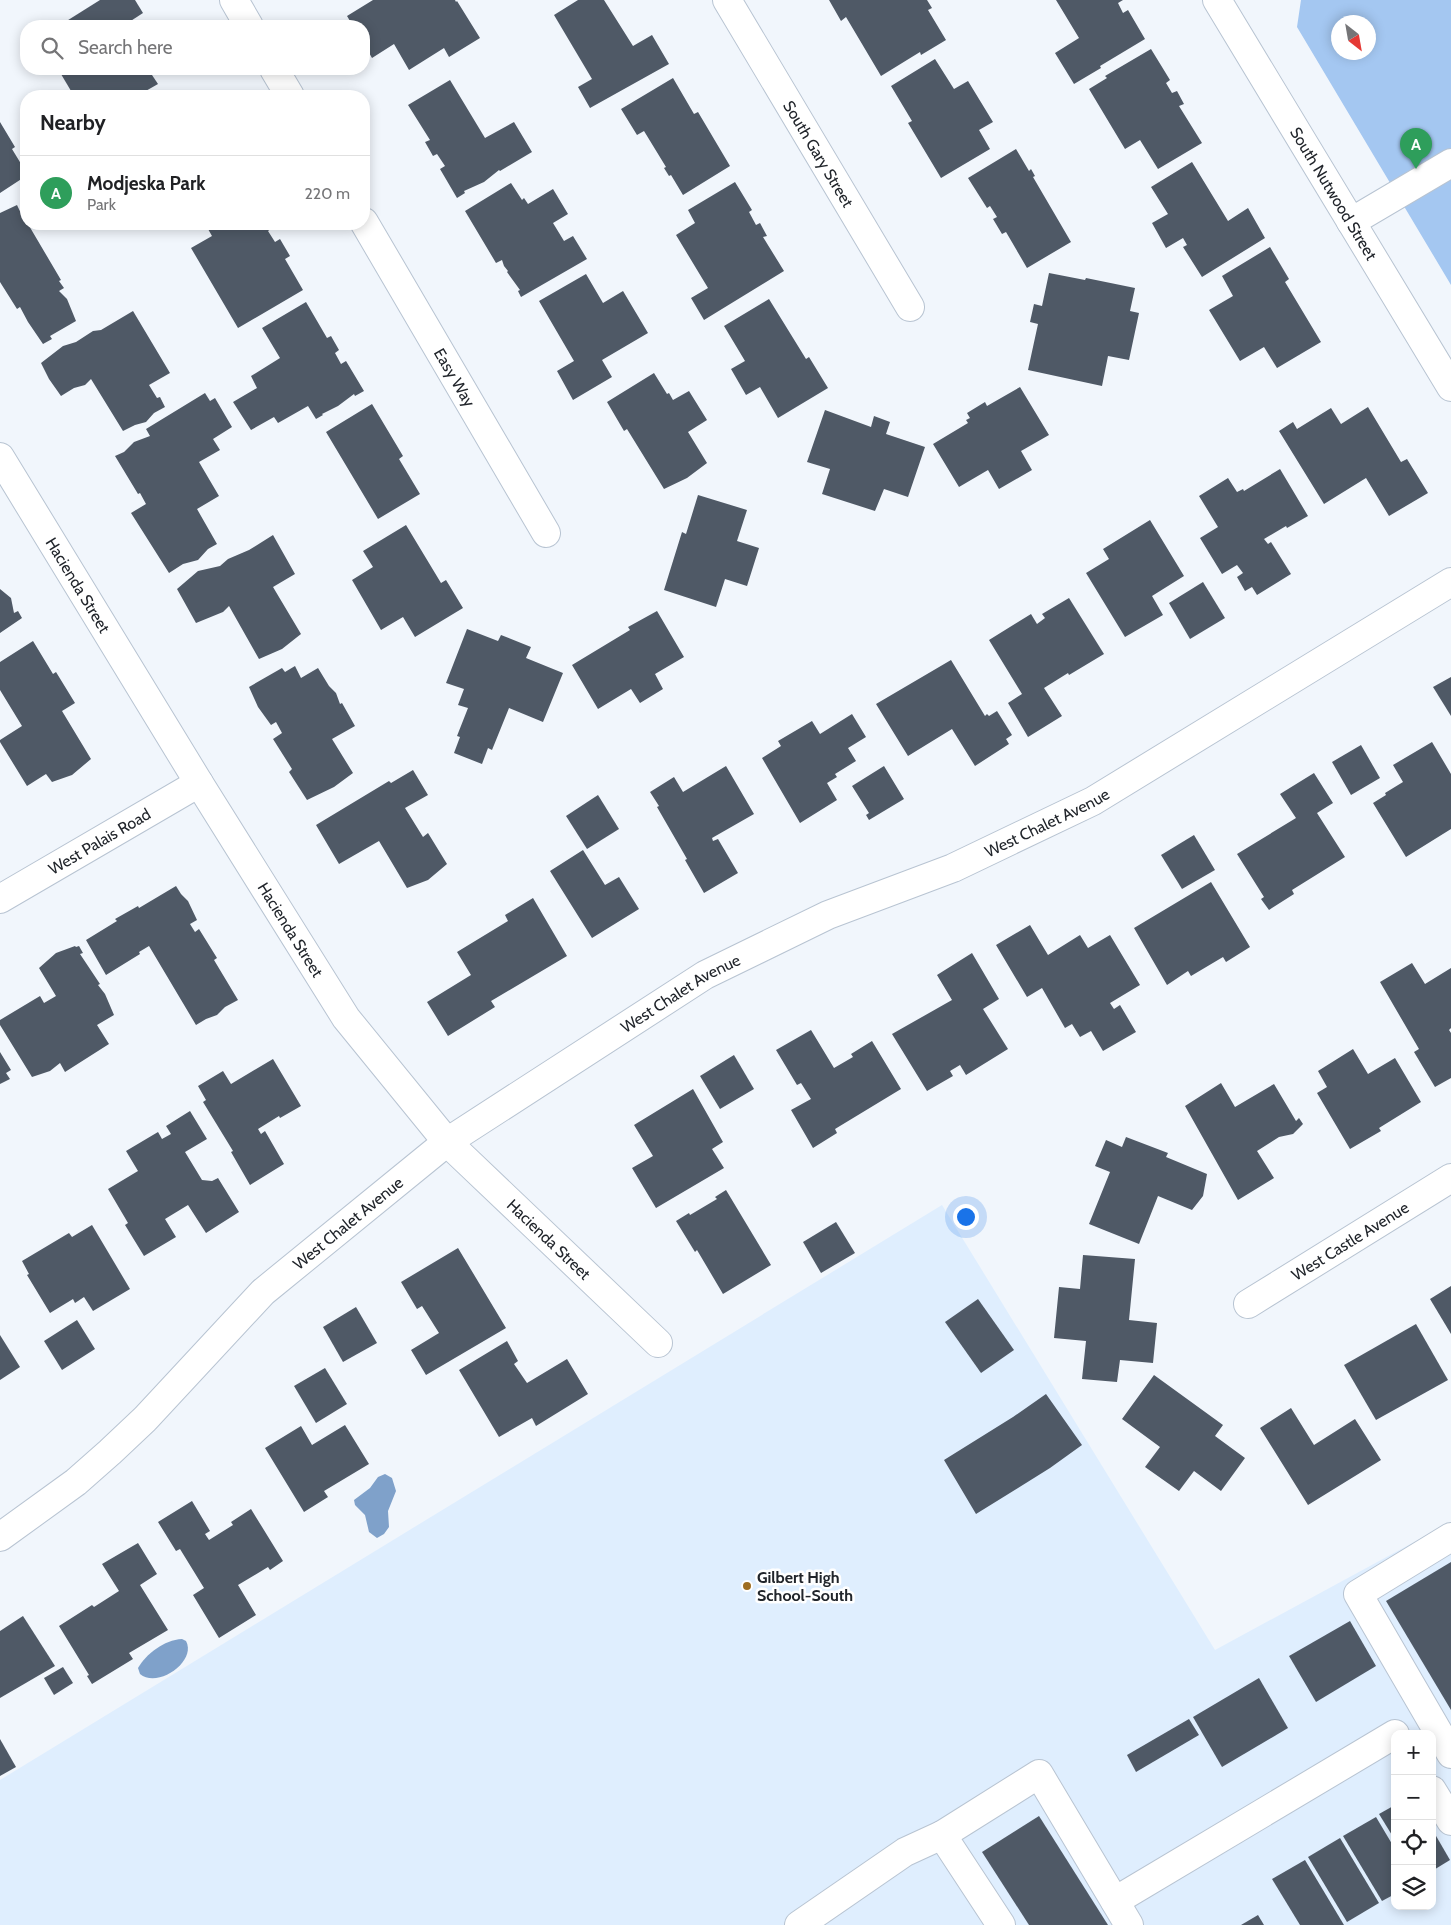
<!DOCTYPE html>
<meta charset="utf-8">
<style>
:root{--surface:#fff;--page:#f2f2f2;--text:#202124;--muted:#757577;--line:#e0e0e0;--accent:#1a73e8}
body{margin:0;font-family:Cabin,sans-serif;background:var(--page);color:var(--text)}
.controls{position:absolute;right:15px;bottom:15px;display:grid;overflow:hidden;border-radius:10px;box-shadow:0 2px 12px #0003}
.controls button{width:45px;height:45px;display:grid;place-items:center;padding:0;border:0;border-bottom:1px solid var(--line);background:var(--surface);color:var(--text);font:25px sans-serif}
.compass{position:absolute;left:1331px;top:15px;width:45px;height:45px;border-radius:50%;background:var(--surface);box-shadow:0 2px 12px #0003;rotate:149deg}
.you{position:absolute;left:965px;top:1216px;width:18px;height:18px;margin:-12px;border:4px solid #fff;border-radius:50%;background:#1a73e8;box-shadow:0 0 0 8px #1a73e833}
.badge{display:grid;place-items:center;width:32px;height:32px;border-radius:50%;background:var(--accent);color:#fff;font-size:16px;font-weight:700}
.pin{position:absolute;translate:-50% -41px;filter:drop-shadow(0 1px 2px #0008)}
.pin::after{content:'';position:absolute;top:26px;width:18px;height:15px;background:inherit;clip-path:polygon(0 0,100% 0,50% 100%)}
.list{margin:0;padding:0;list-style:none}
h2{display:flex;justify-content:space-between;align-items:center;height:65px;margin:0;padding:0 20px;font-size:21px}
h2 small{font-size:16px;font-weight:400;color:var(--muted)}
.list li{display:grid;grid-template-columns:32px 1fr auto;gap:15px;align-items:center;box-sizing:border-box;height:75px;padding:0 20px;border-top:1px solid var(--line)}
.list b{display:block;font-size:19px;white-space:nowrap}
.list p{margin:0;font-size:16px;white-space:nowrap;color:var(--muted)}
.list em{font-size:16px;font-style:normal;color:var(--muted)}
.icon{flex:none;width:28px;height:28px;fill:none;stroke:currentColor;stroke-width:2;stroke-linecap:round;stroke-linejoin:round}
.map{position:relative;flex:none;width:1451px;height:1925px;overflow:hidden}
.search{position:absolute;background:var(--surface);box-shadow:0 2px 12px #0003;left:20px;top:20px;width:350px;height:55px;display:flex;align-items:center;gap:12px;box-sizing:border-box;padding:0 18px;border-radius:20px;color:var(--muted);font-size:19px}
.panel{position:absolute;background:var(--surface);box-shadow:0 2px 12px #0003;left:20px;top:90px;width:350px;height:140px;border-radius:20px}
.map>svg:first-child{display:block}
</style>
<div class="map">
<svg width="1451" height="1925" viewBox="0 0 1451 1925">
<rect width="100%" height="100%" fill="#f1f6fc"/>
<path fill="#dfeefe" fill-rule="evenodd" d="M942,1205l273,445 236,-128v403h-1451v-145zM1395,1734h37v172h-37z"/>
<path fill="#a4c7f1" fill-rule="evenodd" d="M1301,0h150v285l-154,-258zM1338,22h30v30h-30z"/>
<g fill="#7fa1ca">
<polygon points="385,1474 392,1478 396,1491 388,1511 389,1527 384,1534 377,1538 369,1532 365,1515 355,1505 354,1500 370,1488 378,1477"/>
<path d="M182,1639l4,2c11,20 -28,48 -46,33l-2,-6c8,-14 26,-28 44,-29z"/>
</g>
<g fill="#4f5966">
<polygon points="100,0 135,0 143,13 123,26 67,26 65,22"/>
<polygon points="373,0 455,0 456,2 457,1 480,38 449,57 444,48 409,70 394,44 372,58 364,44 364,26 353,26 347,16"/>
<polygon points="578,0 604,0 633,46 652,35 669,64 590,108 578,87 592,79 554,15"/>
<polygon points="829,0 927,0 932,8 928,10 946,40 921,55 920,52 881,76 846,17 841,21"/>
<polygon points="1056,0 1123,0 1118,3 1123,13 1128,10 1145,39 1100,66 1101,68 1074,84 1055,53 1079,38"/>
<polygon points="1151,49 1170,80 1166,83 1172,93 1177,91 1184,104 1179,106 1202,143 1158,169 1140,140 1125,149 1089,89 1107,78 1105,76"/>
<polygon points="935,59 954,89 968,81 993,122 979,130 990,149 941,178 908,123 912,121 891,86"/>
<polygon points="58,69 148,69 158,84 137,96 74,96"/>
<polygon points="673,78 694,114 698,112 730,166 683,195 671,175 669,176 664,168 666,167 644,131 637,135 621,109"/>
<polygon points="450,80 485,138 514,122 532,152 500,171 499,170 484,182 464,191 465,193 457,198 440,169 445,166 437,154 433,156 425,142 430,140 408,105"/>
<polygon points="0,122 15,147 12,149 26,172 26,176 0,193"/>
<polygon points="1016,149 1029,171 1031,169 1035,176 1033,177 1071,242 1027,268 1006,232 1002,234 993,219 997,217 990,206 987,208 968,178"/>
<polygon points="1192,162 1228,221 1248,208 1265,238 1202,277 1183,247 1187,245 1183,238 1166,248 1152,223 1168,214 1151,187"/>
<polygon points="735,182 752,210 749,212 756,225 760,223 767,236 763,237 784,271 704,320 691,298 708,288 676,235 695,223 688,210"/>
<polygon points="511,183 522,200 524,198 528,204 553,189 568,214 553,223 564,241 573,236 587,259 521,297 518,291 520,290 507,272 508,271 504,266 502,260 496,263 465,211"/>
<polygon points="17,205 26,224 28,224 61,280 59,281 64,288 59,291 67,299 76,321 50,336 52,339 43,344 28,322 20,307 17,309 0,282 0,213"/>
<polygon points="216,224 269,224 272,228 268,231 275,242 280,239 290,256 285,259 303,290 238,328 191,248 212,236 208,229"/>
<polygon points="1270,247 1289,279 1285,282 1321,342 1277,368 1264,347 1240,361 1209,310 1233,296 1222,276"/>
<polygon points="1049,273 1085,280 1086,278 1135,288 1130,311 1139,313 1129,360 1108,356 1102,386 1028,370 1038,324 1030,322 1034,304 1042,306"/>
<polygon points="586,274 603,303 623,291 648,333 602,360 612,377 573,400 557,371 574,361 539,301"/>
<polygon points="769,299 806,359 809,357 828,388 778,418 760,387 746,395 731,369 745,361 724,326"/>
<polygon points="306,302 327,338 331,336 339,350 335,353 341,364 346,361 364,391 355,396 354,394 338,406 322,414 323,415 316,419 308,406 278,423 274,417 251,430 233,402 257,388 251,376 280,358 262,328"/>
<polygon points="133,311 170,373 149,385 157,398 160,397 165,407 154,413 146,422 135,425 123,431 91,379 85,385 74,388 61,396 49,379 41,363 63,346 76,342 93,331 101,330"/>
<polygon points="654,373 667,394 669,393 673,400 689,391 707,420 688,432 707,463 687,478 664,489 627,429 624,431 607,402"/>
<polygon points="1020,387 1049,435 1021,451 1032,470 999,489 988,470 959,487 933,444 968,423 966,420 970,418 967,413 985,402 987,406"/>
<polygon points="205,393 210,401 215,398 232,427 213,439 220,450 199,462 219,496 197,509 217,544 208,549 198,560 183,564 169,573 131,513 146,504 140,493 138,494 115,456 124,452 134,442 150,436 146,429"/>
<polygon points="372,404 403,456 399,459 420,494 378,519 326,432"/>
<polygon points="1368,407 1401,462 1407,459 1428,493 1389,516 1366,478 1324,504 1279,431 1293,422 1297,429 1331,408 1341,424"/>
<polygon points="825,410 871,427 874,416 890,422 886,434 925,447 908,497 884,489 875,511 822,494 830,469 807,462"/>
<polygon points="1280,469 1308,516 1287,528 1286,526 1264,539 1268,544 1271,542 1291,574 1257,595 1252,587 1245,591 1237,577 1243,573 1237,565 1222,574 1200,538 1218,527 1199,496 1228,478 1237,492 1243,489 1244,491"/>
<polygon points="698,495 747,510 737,541 759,548 747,586 725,579 716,607 664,590 682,532 686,534"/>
<polygon points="1150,520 1184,576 1152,596 1163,615 1125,637 1086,573 1109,559 1103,549"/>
<polygon points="406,525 441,583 446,580 463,608 415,637 403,617 381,630 352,580 373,567 363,551"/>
<polygon points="273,535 295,574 273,587 301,634 282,649 259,659 229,606 223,612 196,623 177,589 198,571 220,566 228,559 249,550"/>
<polygon points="1203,582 1225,618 1190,639 1169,603"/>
<polygon points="0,589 11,598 14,613 18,611 22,618 0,633"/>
<polygon points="1069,598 1104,654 1069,675 1068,673 1044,688 1062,716 1028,737 1008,703 1022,694 989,640 1031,614 1037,624 1045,618 1042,614"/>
<polygon points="657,611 684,657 655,674 663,689 640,703 631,689 598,709 572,665 630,630 628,627"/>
<polygon points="467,629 498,641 501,635 531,647 526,658 563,673 543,722 509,708 492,750 488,748 482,764 454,753 460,737 457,736 468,708 458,705 464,689 446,683"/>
<polygon points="33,641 53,674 56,672 75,703 62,711 91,759 72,775 52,782 46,774 27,786 0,742 0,740 22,726 0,690 0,662"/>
<polygon points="951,660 985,716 987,714 989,716 997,711 1012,735 1006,739 1009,744 975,766 952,729 908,756 876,704"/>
<polygon points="295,666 301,678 318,668 329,686 336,693 340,704 342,703 355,726 332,739 353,773 334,787 307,800 289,772 292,769 273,739 282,733 276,722 271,725 258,707 249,687 282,668 285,672"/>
<polygon points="1451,677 1451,716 1433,687"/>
<polygon points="852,714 866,737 848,748 856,761 835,774 837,777 827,783 837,800 800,823 762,758 781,746 778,741 812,721 820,734"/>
<polygon points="1432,742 1451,774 1451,829 1406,857 1373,803 1386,795 1385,793 1403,782 1393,765"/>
<polygon points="1361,745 1380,778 1351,795 1332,762"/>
<polygon points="726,766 754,814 712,838 713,841 718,839 738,873 704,893 685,860 687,859 657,807 659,806 650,792 674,777 683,792"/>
<polygon points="884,766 904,799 869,820 866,815 869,813 852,786"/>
<polygon points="413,770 428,795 405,808 423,837 428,833 447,864 428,880 407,888 379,841 339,864 316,825 389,781 391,783"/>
<polygon points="1314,773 1333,803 1317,813 1345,857 1292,890 1294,894 1269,910 1261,899 1264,897 1237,854 1296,818 1280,794"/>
<polygon points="598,795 619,829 587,849 566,816"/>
<polygon points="1194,835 1215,870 1182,889 1161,855"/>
<polygon points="583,850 605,885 619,877 639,909 592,938 550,871"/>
<polygon points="1211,882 1250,947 1226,962 1223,957 1191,976 1188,971 1167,985 1134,928"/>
<polygon points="176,886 181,894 188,901 197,920 190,924 195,932 199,929 217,958 214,960 238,1000 225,1007 217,1015 206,1019 196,1025 149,946 139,952 140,954 106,975 86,940 117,921 115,919 138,906 139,908"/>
<polygon points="533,898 567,956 491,1001 495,1007 448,1036 427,1002 471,975 457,952 508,921 505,915"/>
<polygon points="1030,925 1048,955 1080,935 1088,948 1110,935 1140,985 1110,1003 1114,1009 1120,1005 1136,1032 1103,1051 1091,1031 1080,1037 1072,1024 1065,1028 1042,988 1027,997 996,945"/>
<polygon points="75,946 76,947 79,946 83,953 80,954 100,984 98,985 105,994 114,1015 97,1025 109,1044 65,1072 60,1063 50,1071 32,1077 0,1025 0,1020 40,996 44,1003 56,996 39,968 56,953"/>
<polygon points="972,953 999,999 983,1009 1008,1049 966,1075 960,1065 950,1071 953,1076 927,1091 892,1034 952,1000 937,975"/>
<polygon points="1412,963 1425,984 1451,968 1451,1028 1449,1030 1451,1033 1451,1078 1435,1087 1414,1052 1419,1049 1380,982"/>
<polygon points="811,1030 834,1068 853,1057 851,1054 872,1041 901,1089 835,1129 837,1133 813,1148 791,1110 811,1099 801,1083 797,1085 776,1050"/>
<polygon points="1353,1049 1368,1074 1395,1058 1421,1102 1379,1128 1381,1131 1350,1149 1317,1093 1327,1087 1318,1071"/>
<polygon points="0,1052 11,1070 6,1073 10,1079 0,1084"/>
<polygon points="734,1055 754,1089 720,1109 700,1076"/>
<polygon points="273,1059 301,1106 280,1118 279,1116 258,1129 261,1134 265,1131 284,1164 250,1185 231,1152 233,1151 203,1102 206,1100 198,1086 223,1071 231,1084"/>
<polygon points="1221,1083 1235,1107 1274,1084 1296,1121 1299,1118 1303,1124 1293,1134 1279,1137 1257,1151 1274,1178 1238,1200 1185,1106"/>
<polygon points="693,1089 723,1142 712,1149 724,1168 656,1208 632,1168 653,1156 634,1125"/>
<polygon points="190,1111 207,1139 185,1152 202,1180 212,1181 218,1178 239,1212 206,1233 188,1205 165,1219 176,1237 144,1256 125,1225 128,1223 108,1189 138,1171 126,1151 158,1132 162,1139 171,1134 166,1126"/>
<polygon points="1126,1137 1168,1153 1166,1157 1207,1174 1203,1196 1192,1210 1158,1196 1139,1244 1089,1224 1110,1172 1095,1166 1106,1140 1122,1147"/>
<polygon points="726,1190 771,1265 723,1294 697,1250 695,1252 676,1221 689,1213 690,1215 717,1199 715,1197"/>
<polygon points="836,1222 855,1253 821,1273 803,1242"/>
<polygon points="92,1225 130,1289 93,1311 84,1297 75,1303 73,1299 50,1313 27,1275 29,1274 22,1261 69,1233 72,1237"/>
<polygon points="458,1248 506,1328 426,1375 411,1350 439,1333 422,1306 417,1309 401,1282"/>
<polygon points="1083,1255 1135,1259 1129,1320 1157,1323 1153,1363 1120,1360 1117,1382 1082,1379 1086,1341 1054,1338 1059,1287 1080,1289"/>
<polygon points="1451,1286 1451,1334 1430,1299"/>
<polygon points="978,1299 1014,1350 981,1373 945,1322"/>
<polygon points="356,1307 377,1343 343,1362 323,1327"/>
<polygon points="77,1320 95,1349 62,1370 44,1341"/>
<polygon points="1416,1324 1448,1380 1376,1420 1344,1365"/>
<polygon points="0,1335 20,1367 0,1380"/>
<polygon points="507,1341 518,1361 514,1364 527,1383 567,1359 588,1394 536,1426 532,1418 499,1437 459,1370"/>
<polygon points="325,1368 347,1404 316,1423 294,1386"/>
<polygon points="1154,1375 1223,1425 1215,1436 1245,1458 1221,1491 1194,1471 1179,1491 1145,1467 1160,1447 1122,1419"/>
<polygon points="1046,1394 1082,1445 1050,1468 976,1514 944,1460 1013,1417"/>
<polygon points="1291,1408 1314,1445 1355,1419 1381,1460 1308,1505 1260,1428"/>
<polygon points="345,1425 369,1464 324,1491 328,1497 304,1512 265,1448 301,1426 312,1445"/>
<polygon points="192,1501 210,1531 205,1534 209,1540 233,1525 231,1522 251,1509 283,1561 270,1570 268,1567 238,1585 256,1615 219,1638 193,1595 204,1588 180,1549 176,1551 158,1522"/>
<polygon points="138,1543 157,1574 140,1585 168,1630 129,1653 133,1659 92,1684 87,1676 89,1675 59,1626 92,1605 94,1607 119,1591 102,1564"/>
<polygon points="1451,1562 1451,1710 1386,1601"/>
<polygon points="23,1616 55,1666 0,1698 0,1631"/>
<polygon points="1350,1621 1376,1666 1316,1702 1289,1656"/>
<polygon points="63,1667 73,1683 54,1695 44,1678"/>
<polygon points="1259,1678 1288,1728 1222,1767 1193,1717"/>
<polygon points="1189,1719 1199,1735 1136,1772 1127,1755"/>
<polygon points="0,1739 16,1767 0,1776"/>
<polygon points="1395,1805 1395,1840 1379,1814"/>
<polygon points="1039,1816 1108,1925 1029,1925 982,1852"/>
<polygon points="1376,1817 1395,1849 1395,1894 1382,1901 1343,1836"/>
<polygon points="1432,1829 1450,1860 1432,1871"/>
<polygon points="1340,1838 1379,1903 1347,1922 1308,1857"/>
<polygon points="1305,1860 1344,1925 1300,1925 1272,1879"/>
<polygon points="1258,1915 1264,1925 1241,1925"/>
</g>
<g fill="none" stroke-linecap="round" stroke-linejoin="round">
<defs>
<g id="minor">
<polyline points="234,0 249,26"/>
<path id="s1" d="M727,0l183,307"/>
<path id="s2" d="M1217,0l234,387"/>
<polyline points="274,69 290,96"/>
<path id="s3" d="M364,222l182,311"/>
<polyline points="1351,222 1451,163"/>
<path id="s4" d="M0,457l199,326 147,235 101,124 211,201"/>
<path id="s5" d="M0,899l199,-116"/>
<path id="s6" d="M1248,1304l203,-126"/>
<path id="s7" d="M0,1537l76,-55 34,-30 35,-33 118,-127 184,-150 258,-167 123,-60 125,-47 140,-67 358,-219"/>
<polyline points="1451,1537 1358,1594 1451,1754"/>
<polyline points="1432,1790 1451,1821"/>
<polyline points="1115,1901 1395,1734"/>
<polyline points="799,1925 905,1852 942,1835"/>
<polyline points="1001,1925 942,1835 1039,1774 1129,1925"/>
</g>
</defs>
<use href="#minor" stroke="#b8c4d2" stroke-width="30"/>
<use href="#minor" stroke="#fff" stroke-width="28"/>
</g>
<circle fill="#9e6d21" stroke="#fff" stroke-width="2" cx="747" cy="1586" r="5"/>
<g text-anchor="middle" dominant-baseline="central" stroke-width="5" stroke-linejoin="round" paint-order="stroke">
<g font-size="16" fill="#21252b" stroke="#fff">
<text stroke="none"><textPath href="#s1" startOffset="179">South Gary Street</textPath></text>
<text stroke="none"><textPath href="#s2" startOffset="226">South Nutwood Street</textPath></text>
<text stroke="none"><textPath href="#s3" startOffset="180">Easy Way</textPath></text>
<text stroke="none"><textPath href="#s4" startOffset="150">Hacienda Street</textPath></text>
<text stroke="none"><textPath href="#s7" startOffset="1280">West Chalet Avenue</textPath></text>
<text stroke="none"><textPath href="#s5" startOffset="115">West Palais Road</textPath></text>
<text stroke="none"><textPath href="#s4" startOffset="555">Hacienda Street</textPath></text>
<text stroke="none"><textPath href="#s7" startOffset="875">West Chalet Avenue</textPath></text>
<text stroke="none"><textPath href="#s7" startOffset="470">West Chalet Avenue</textPath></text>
<text stroke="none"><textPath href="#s4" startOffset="960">Hacienda Street</textPath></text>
<text stroke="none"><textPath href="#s6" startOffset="120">West Castle Avenue</textPath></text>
</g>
<g font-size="16" font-weight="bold" fill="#21252b" stroke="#fff" text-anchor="start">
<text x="757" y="1577">Gilbert High<tspan x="757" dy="18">School-South</tspan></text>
</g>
</g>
</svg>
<div class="controls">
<button>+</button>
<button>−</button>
<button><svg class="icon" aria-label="locate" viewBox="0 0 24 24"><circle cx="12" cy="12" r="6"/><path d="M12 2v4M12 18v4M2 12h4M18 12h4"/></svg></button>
<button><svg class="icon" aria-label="layers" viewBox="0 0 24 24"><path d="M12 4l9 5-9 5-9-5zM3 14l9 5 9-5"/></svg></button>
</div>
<svg class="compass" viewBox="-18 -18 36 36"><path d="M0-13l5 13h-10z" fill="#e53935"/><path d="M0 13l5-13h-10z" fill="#757577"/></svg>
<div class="you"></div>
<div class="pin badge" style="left:1416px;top:169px;background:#2e9e5b">A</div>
<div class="search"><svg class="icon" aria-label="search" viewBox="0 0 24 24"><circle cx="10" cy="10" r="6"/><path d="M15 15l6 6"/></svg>Search here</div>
<section class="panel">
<h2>Nearby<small></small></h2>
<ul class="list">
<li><span class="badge" style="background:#2e9e5b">A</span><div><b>Modjeska Park</b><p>Park</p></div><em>220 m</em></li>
</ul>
</section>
</div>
